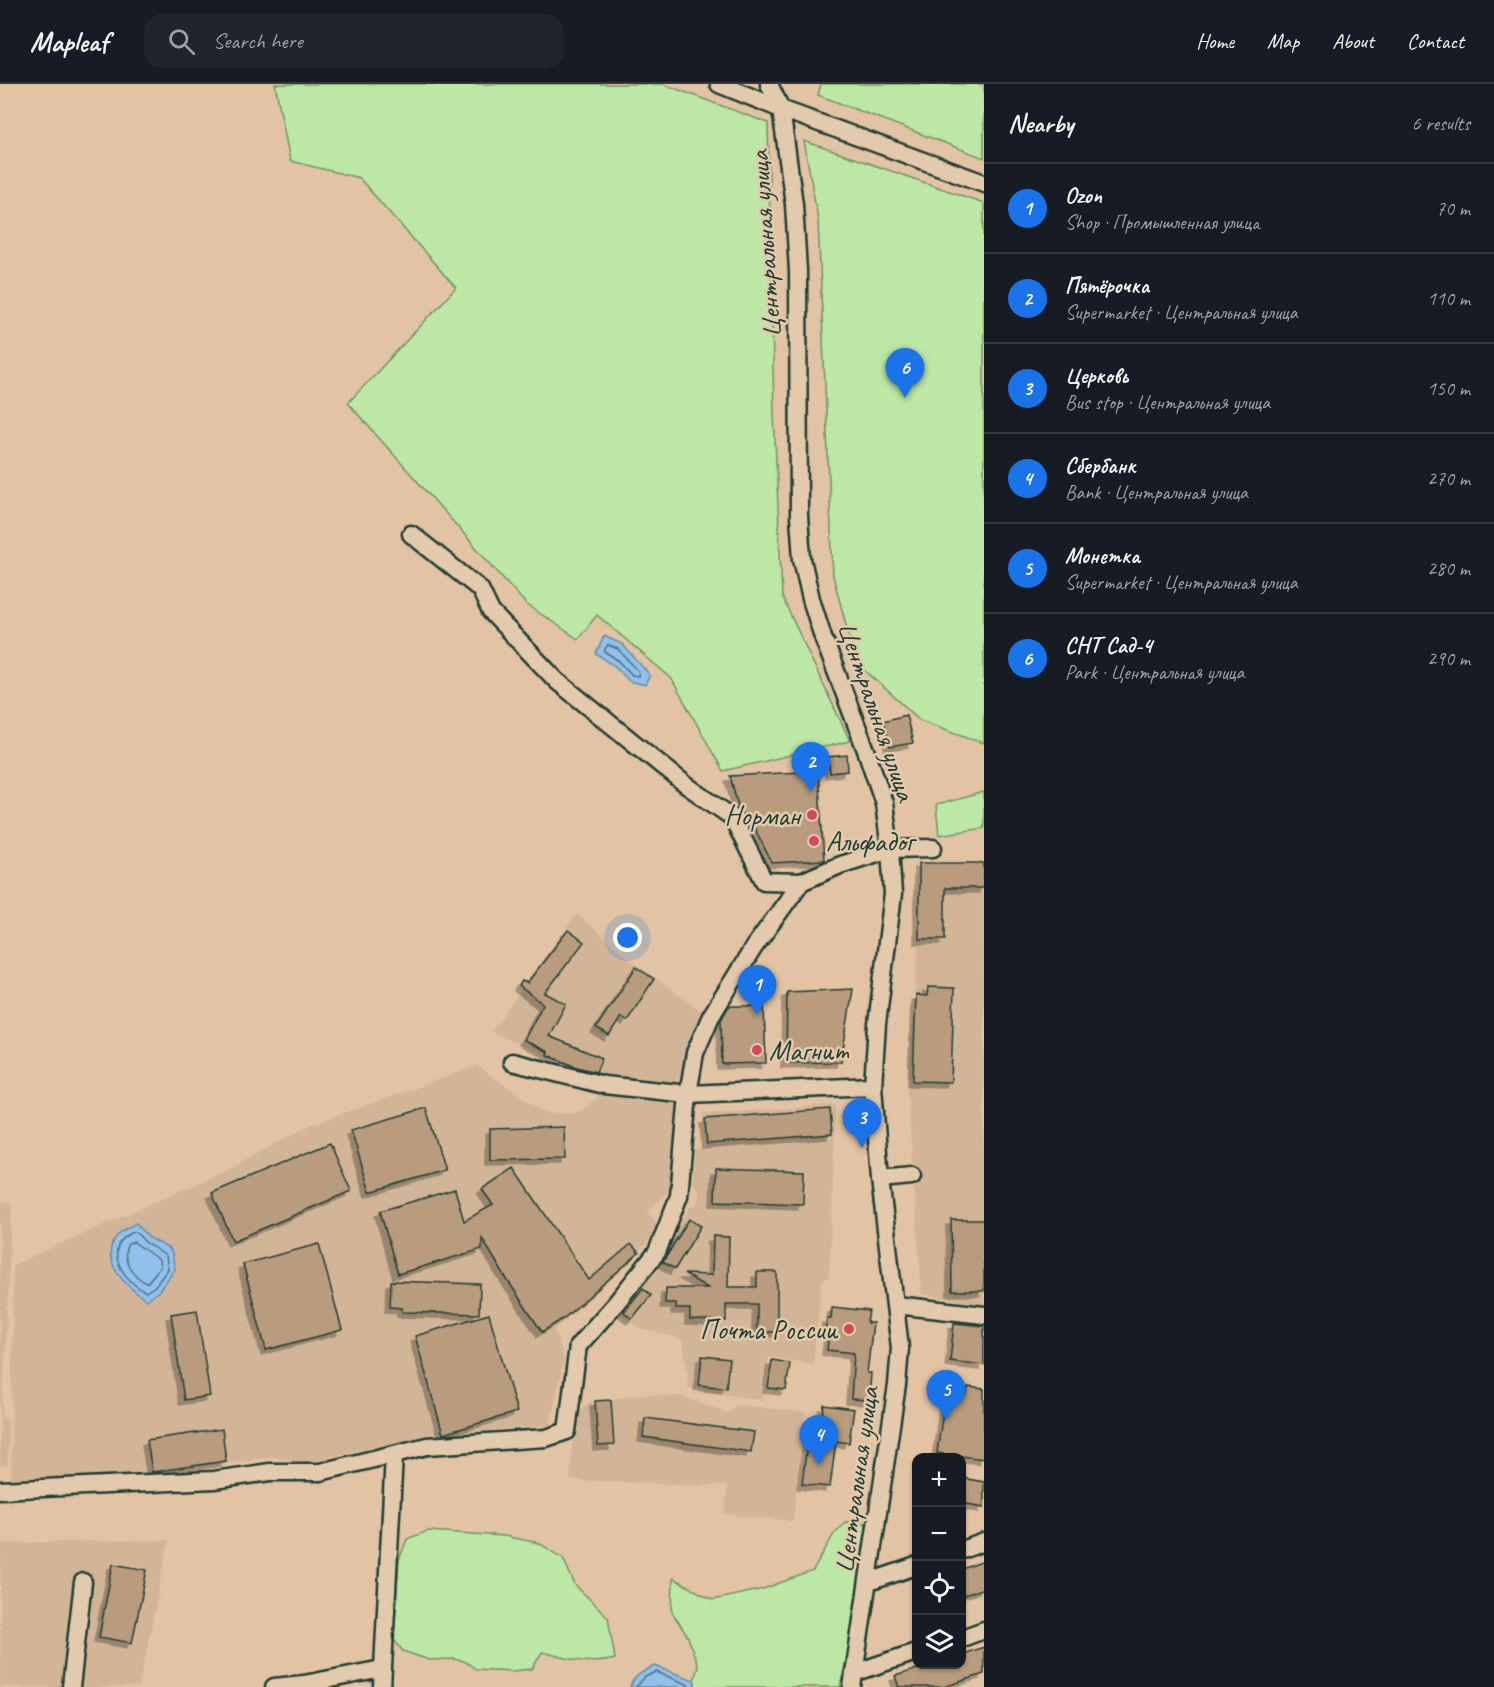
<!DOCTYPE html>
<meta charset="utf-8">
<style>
:root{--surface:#171b24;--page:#20242c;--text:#f1f3f6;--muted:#9ea1a6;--line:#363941;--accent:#1a73e8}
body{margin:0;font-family:Caveat,sans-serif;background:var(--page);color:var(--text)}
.controls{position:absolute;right:18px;bottom:18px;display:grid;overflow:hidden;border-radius:12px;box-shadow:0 2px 4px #0004}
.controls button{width:54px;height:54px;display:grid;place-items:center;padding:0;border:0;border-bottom:2px solid var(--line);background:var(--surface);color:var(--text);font:30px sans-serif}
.you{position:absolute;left:628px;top:854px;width:21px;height:21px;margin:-15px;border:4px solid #fff;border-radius:50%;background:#1a73e8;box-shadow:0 0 0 9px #1a73e833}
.badge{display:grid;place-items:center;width:39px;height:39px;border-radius:50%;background:var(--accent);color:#fff;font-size:20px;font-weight:700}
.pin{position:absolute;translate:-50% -50px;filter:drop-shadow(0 2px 3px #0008)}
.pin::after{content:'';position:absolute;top:32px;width:21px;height:18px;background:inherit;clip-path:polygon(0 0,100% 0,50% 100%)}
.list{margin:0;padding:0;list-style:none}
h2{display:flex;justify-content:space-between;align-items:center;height:78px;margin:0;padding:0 24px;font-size:26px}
h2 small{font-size:20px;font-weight:400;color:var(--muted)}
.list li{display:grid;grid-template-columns:39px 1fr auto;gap:18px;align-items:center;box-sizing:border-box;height:90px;padding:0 24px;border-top:2px solid var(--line)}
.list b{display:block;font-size:22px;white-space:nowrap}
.list p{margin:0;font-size:20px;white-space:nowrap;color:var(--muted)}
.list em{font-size:20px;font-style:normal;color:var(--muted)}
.icon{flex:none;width:33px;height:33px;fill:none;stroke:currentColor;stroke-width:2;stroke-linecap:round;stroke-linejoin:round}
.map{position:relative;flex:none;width:984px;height:1603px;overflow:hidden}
header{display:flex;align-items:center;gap:36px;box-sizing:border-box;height:84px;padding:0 30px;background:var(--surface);border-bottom:2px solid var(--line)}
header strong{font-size:28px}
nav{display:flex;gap:33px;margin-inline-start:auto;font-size:21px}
.search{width:420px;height:54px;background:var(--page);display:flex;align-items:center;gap:15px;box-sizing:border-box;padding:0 21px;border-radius:18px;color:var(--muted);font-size:22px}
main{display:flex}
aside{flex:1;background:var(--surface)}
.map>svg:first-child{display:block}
</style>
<header>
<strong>Mapleaf</strong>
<div class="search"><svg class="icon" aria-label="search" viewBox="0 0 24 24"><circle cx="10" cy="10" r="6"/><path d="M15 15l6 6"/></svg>Search here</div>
<nav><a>Home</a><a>Map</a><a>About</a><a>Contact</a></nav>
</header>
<main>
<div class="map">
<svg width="984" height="1603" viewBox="0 0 984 1603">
<defs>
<filter id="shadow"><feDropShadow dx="-5" dy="5" stdDeviation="0" flood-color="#0004"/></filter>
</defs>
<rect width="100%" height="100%" fill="#e2c3a3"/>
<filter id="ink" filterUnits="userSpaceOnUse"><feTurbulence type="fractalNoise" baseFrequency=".0167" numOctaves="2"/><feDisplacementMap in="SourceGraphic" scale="12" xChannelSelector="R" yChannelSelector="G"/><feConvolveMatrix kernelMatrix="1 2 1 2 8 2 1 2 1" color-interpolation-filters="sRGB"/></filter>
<g filter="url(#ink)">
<g fill="#d1b596">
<polygon points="919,779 984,779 984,1221 922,1210 907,1006 919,855"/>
<polygon points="577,830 630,876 707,931 675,1002 599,994 491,948"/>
<polygon points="477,982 546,1029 578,1029 601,1011 678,1017 670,1106 648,1127 658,1143 646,1160 582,1222 554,1245 564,1274 550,1341 420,1353 303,1379 271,1373 149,1391 11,1396 13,1181 225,1087 308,1042"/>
<polygon points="836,1021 829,1193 822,1196 813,1280 769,1273 763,1316 688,1304 688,1294 683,1256 668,1251 643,1246 617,1229 656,1181 690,1123 697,1120 700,1108 693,1098 694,1067 704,1063 703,1030"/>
<polygon points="0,1118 12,1119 2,1334 8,1335 8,1382 0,1382"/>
<polygon points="642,1310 681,1312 728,1329 735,1321 805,1328 793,1437 725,1430 727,1402 570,1396 574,1329 590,1319"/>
<polygon points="169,1456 139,1603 0,1603 1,1459"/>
</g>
<g fill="#bce7a4" stroke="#6e926c" stroke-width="1.5">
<polygon points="275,0 663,0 768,39 774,331 782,513 850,657 723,687 671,594 597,531 578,555 526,520 348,319 456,204 359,94 290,77"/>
<polygon points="821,0 984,0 984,74 818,11"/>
<polygon points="804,57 984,119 984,659 920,636 856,578 833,492 818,135"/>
<polygon points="984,708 984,744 939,751 936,721"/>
<polygon points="845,1438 865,1439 868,1452 854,1541 840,1603 696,1603 694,1596 698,1582 688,1553 672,1528 673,1494 713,1516 763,1505 813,1487 834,1450"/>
<path d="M428,1447l76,5 35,7 24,15 12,27 33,32 7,42c-26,7 -48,-1 -73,-7l-10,17 -20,2 -36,-2 -12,-8 -10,-2 -25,1 -26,-9 -9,-11 5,-80 8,-21z"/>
</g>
<g fill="#91c0ec" stroke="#638ca2" stroke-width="1.5">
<polygon points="604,552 622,560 650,591 645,601 629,597 615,582 596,570"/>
<path d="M136,1139l12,14 23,13 4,19 -16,22 -13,9c-19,-13 -49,-40 -29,-64 4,-6 13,-9 19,-13z"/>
<path d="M655,1582l39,14 2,7h-66c3,-11 15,-17 25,-21z"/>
</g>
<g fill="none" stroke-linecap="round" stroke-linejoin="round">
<g stroke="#4d717e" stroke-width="1.5">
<polygon points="608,561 618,565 639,588 638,592 632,591 619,577 605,568 605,565"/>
<path d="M133,1148h3l9,10 21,14 2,13 -13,17 -9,6c-13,-6 -32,-25 -29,-42 1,-9 9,-14 16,-18z"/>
<path d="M134,1158l25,18 1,7 -13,16c-14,-6 -27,-25 -19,-39z"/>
<polyline points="636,1603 645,1593 656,1588 687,1600 689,1603"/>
</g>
</g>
<g fill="#b89c7d" stroke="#1f3d34" stroke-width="1.5" filter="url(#shadow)">
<polygon points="906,631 913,659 890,663 883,637"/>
<polygon points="847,671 848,687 830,689 828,673"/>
<polygon points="818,687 824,776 772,779 749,733 744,733 739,725 730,692"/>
<polygon points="919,779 984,779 984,804 945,804 945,855 919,855"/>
<polygon points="568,846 584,858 545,909 566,920 549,952 602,974 596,988 577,983 547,971 548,968 524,956 543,920 519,902 522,897 527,899"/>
<polygon points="636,883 654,895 627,937 621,933 609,952 596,944"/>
<polygon points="928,903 954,904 951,998 913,997 916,911 927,912"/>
<polygon points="853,905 841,978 786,979 787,908"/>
<polygon points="729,922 764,922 766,979 722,980 721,936"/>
<polygon points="426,1024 445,1086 370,1108 351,1046"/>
<polygon points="830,1025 832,1050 707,1060 705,1035"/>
<polygon points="564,1043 565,1075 490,1076 490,1045"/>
<polygon points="330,1059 351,1107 233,1157 212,1109"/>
<polygon points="514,1084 589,1196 631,1160 639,1169 564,1234 542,1248 504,1191 482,1154 482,1165 398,1190 380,1127 455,1105 464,1137 493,1121 482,1105"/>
<polygon points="716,1084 804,1087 803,1120 715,1117"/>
<polygon points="689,1135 701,1142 675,1185 663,1178"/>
<polygon points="951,1136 984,1136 984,1207 952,1207"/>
<polygon points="713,1152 729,1153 728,1203 757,1203 757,1188 777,1188 777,1248 757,1248 757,1220 726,1220 726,1237 690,1236 690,1225 676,1225 676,1219 665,1219 666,1204 708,1204 684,1190 712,1191"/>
<polygon points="319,1160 342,1246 266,1266 243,1180"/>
<polygon points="391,1197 480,1200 479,1230 402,1228 402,1224 390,1223"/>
<polygon points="643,1204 651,1211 632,1235 624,1228"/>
<polygon points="832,1223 869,1227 867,1239 873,1239 867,1289 871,1289 869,1316 851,1315 854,1269 827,1266 829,1250 825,1250 827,1234 831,1234"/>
<polygon points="197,1226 210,1312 184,1316 171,1230"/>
<polygon points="489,1230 517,1328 443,1350 415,1252"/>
<polygon points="954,1239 984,1242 984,1281 950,1277"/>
<polygon points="702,1272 729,1275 726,1304 699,1301"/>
<polygon points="772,1276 790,1279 786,1306 768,1304"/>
<polygon points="968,1303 984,1305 984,1375 937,1369 946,1307 967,1310"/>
<polygon points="611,1316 614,1361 598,1362 595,1317"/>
<polygon points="824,1321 854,1325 849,1359 836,1357 830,1403 802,1400 808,1353 820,1355"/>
<polygon points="645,1334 754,1348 751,1368 643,1353"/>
<polygon points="222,1345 226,1377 152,1388 147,1356"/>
<polygon points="962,1394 984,1398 984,1423 962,1419"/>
<polygon points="984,1477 984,1504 962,1512 962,1485"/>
<polygon points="113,1480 147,1486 132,1559 99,1553"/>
<polygon points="984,1563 984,1590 944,1603 899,1603 895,1592 930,1581 962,1581 962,1570"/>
</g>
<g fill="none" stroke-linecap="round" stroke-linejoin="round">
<defs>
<g id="minor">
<polyline points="719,0 781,25 984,99"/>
<polyline points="769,0 781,25 794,120 798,187 799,432 802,475 811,515 823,553 866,666 884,719 890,765 893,810 877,940 873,1002 880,1095 900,1264 897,1301 852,1603"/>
<polyline points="411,450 480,505 491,528 557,597 686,701 732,733 764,797 801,798"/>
<polyline points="512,978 604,1001 688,1010 873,1002"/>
<polyline points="880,1095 912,1092"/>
<polyline points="896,1221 984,1231"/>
<polyline points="0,1406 214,1396 270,1388 320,1388 427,1362 546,1354 567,1347 578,1262 616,1219 657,1168 679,1112 688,1010 695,969 711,932 754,863 801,798 840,781 890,765 933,764"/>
<polyline points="962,1466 984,1458"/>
<polyline points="869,1498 916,1482"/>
<polyline points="962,1554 984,1546"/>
<polyline points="854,1589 916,1568"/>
<polyline points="71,1603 83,1498"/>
<polyline points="274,1603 304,1600 382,1585"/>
<polyline points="382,1603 394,1371"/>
</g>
</defs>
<use href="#minor" stroke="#1f3d34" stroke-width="21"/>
<use href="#minor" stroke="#e4caac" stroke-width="16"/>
</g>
</g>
<g fill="#d1495b" stroke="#e4caac" stroke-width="2">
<circle cx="812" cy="731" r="6"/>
<circle cx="814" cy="757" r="6"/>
<circle cx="757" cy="966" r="6"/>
<circle cx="849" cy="1245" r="6"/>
</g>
<g text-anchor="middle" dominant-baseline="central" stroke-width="5" stroke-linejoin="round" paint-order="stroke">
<g font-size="28" fill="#1f3d34" stroke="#e4caac">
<text transform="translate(765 160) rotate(-94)">Центральная улица</text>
<text transform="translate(877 627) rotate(71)">Центральная улица</text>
<text transform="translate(856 1396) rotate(-82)">Центральная улица</text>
</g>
<g font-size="28" fill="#1f3d34" stroke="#e4caac" text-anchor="end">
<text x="800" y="731">Норман</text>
<text x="826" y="757" text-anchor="start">Альфадог</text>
<text x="769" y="966" text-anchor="start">Магнит</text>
<text x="837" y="1245">Почта России</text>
</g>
</g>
</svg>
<div class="controls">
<button>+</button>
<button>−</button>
<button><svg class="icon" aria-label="locate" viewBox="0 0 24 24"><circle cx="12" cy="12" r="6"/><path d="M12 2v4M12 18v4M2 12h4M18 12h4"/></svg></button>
<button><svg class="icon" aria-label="layers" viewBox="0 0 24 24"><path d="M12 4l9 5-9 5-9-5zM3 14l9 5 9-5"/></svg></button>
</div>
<div class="you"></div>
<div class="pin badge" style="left:757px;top:931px">1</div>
<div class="pin badge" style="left:811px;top:708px">2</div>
<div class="pin badge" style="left:862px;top:1064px">3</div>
<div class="pin badge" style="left:819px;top:1381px">4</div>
<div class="pin badge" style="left:946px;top:1336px">5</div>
<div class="pin badge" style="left:905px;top:314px">6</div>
</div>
<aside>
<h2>Nearby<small>6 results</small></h2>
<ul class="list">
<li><span class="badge">1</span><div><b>Ozon</b><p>Shop · Промышленная улица</p></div><em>70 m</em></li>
<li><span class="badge">2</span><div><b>Пятёрочка</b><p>Supermarket · Центральная улица</p></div><em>110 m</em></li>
<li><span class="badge">3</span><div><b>Церковь</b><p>Bus stop · Центральная улица</p></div><em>150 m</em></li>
<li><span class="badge">4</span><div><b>Сбербанк</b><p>Bank · Центральная улица</p></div><em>270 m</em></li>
<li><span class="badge">5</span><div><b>Монетка</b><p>Supermarket · Центральная улица</p></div><em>280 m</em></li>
<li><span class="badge">6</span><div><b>СНТ Сад-4</b><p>Park · Центральная улица</p></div><em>290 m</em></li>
</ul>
</aside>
</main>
